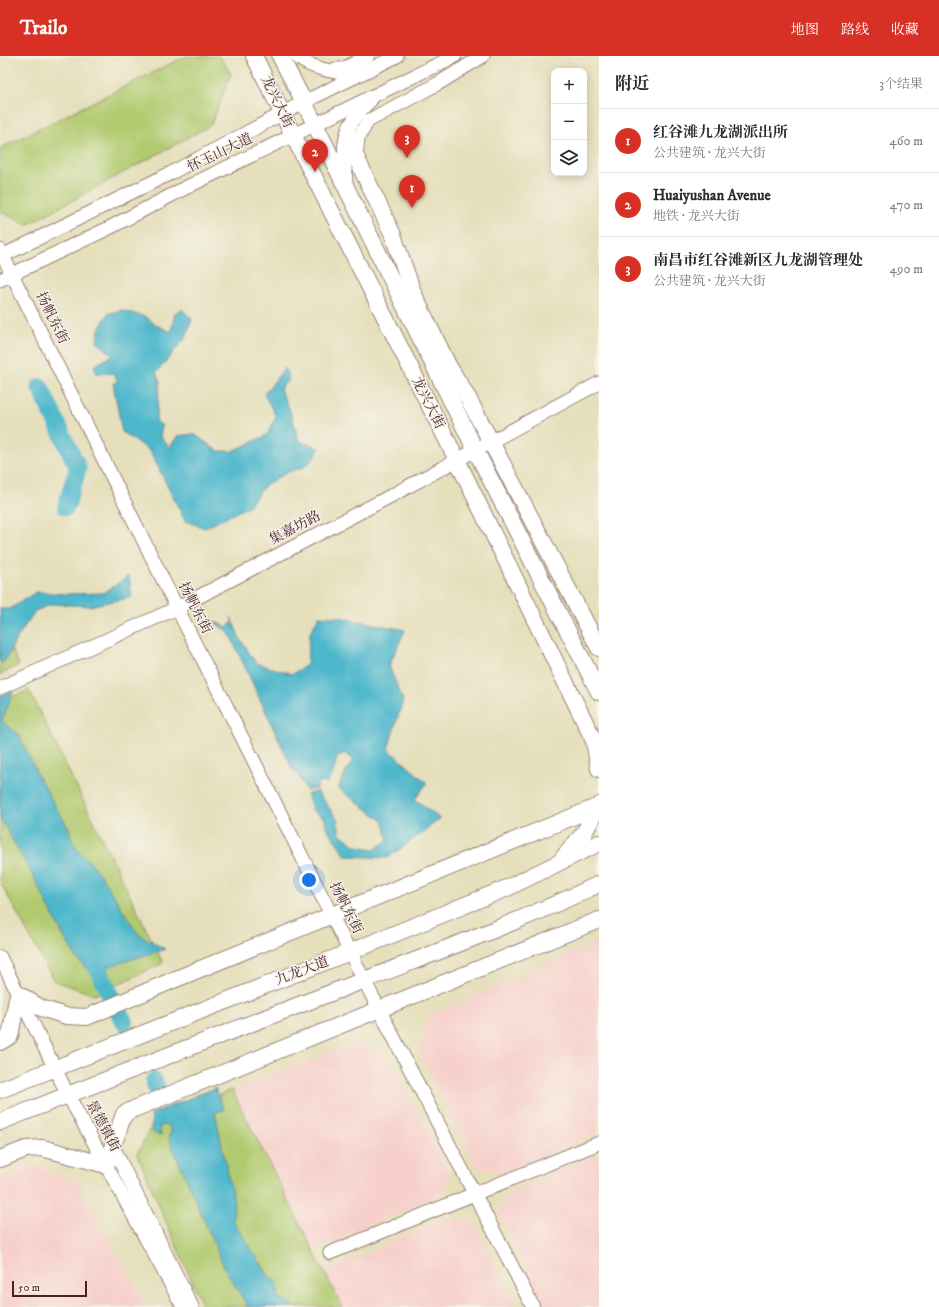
<!DOCTYPE html>
<html lang="zh">
<meta charset="utf-8">
<style>
:root{--surface:#fff;--page:#f7f7f7;--text:#2b2b33;--muted:#7c7c81;--line:#e1e1e2;--accent:#d93025}
body{margin:0;font-family:"IM FELL DW Pica","Noto Serif SC",serif;background:var(--page);color:var(--text)}
.controls{position:absolute;right:12px;top:12px;display:grid;overflow:hidden;border-radius:8px;box-shadow:0 2px 10px #0003}
.controls button{width:36px;height:36px;display:grid;place-items:center;padding:0;border:0;border-bottom:1px solid var(--line);background:var(--surface);color:var(--text);font:20px sans-serif}
.scale{position:absolute;left:12px;bottom:10px;width:75px;box-sizing:border-box;padding-left:4px;border:2px solid #4a1f2b;border-top:0;font-size:11px;line-height:14px;white-space:nowrap;color:#4a1f2b;-webkit-text-stroke:3px #f7f3e8;paint-order:stroke}
.you{position:absolute;left:309px;top:824px;width:14px;height:14px;margin:-10px;border:3px solid #fff;border-radius:50%;background:#1a73e8;box-shadow:0 0 0 6px #1a73e833}
.badge{display:grid;place-items:center;width:26px;height:26px;border-radius:50%;background:var(--accent);color:#fff;font-size:13px;font-weight:700}
.pin{position:absolute;translate:-50% -33px;filter:drop-shadow(0 1px 2px #0008)}
.pin::after{content:'';position:absolute;top:21px;width:14px;height:12px;background:inherit;clip-path:polygon(0 0,100% 0,50% 100%)}
.list{margin:0;padding:0;list-style:none}
h2{display:flex;justify-content:space-between;align-items:center;height:52px;margin:0;padding:0 16px;font-size:17px}
h2 small{font-size:13px;font-weight:400;color:var(--muted)}
.list li{display:grid;grid-template-columns:26px 1fr auto;gap:12px;align-items:center;box-sizing:border-box;height:64px;padding:0 16px;border-top:1px solid var(--line)}
.list b{display:block;font-size:15px;white-space:nowrap}
.list p{margin:0;font-size:13px;white-space:nowrap;color:var(--muted)}
.list em{font-size:13px;font-style:normal;color:var(--muted)}
.icon{flex:none;width:22px;height:22px;fill:none;stroke:currentColor;stroke-width:2;stroke-linecap:round;stroke-linejoin:round}
.map{position:relative;flex:none;width:599px;height:1251px;overflow:hidden}
header{display:flex;align-items:center;gap:24px;box-sizing:border-box;height:56px;padding:0 20px;background:var(--accent);color:#fff}
header strong{font-size:19px}
nav{display:flex;gap:22px;margin-inline-start:auto;font-size:14px}
main{display:flex}
aside{flex:1;background:var(--surface)}
.map>svg:first-child{display:block}
</style>
<header>
<strong>Trailo</strong>
<nav><a>地图</a><a>路线</a><a>收藏</a></nav>
</header>
<main>
<div class="map">
<svg width="599" height="1251" viewBox="0 0 599 1251">
<rect width="100%" height="100%" fill="#f7f3e8"/>
<filter id="ink" filterUnits="userSpaceOnUse"><feTurbulence type="fractalNoise" baseFrequency=".025" numOctaves="2"/><feDisplacementMap in="SourceGraphic" scale="8" xChannelSelector="R" yChannelSelector="G"/><feConvolveMatrix kernelMatrix="1 2 1 2 8 2 1 2 1" color-interpolation-filters="sRGB"/></filter>
<filter id="wash" filterUnits="userSpaceOnUse"><feTurbulence type="fractalNoise" baseFrequency=".012" numOctaves="4" result="noise"/><feDisplacementMap in="SourceGraphic" scale="16" xChannelSelector="R" yChannelSelector="G"/><feGaussianBlur stdDeviation="0.9" result="paint"/><feColorMatrix in="noise" values="0 0 0 0 0 0 0 0 0 0 0 0 0 0 0 0 0 1.4 0 .05"/><feComposite in="paint" operator="in"/></filter>
<g filter="url(#wash)">
<rect width="100%" height="100%" fill="#e5dfbb"/>
<g fill="#f7d0cb">
<polygon points="599,885 599,1076 502,1117 477,1110 417,994 428,961"/>
<polygon points="359,986 389,1003 451,1121 440,1139 313,1194 232,1034"/>
<polygon points="599,1099 599,1251 547,1251 498,1156 510,1135"/>
<polygon points="34,1110 76,1126 145,1247 143,1251 0,1251 0,1123"/>
<polygon points="449,1160 476,1169 515,1251 342,1251 324,1216"/>
</g>
<g fill="#b1ca70" stroke="#7e744e">
<polygon points="186,0 219,0 231,18 211,69 27,169 0,155 0,92"/>
<polygon points="0,570 19,609 0,619"/>
<polygon points="29,634 163,907 95,939 54,925 0,826 0,646"/>
<polygon points="232,1034 342,1251 203,1251 137,1098 155,1063"/>
</g>
<g fill="#4eb7cc" stroke="#4c6b7c">
<polygon points="182,253 192,263 186,281 156,317 160,326 156,365 162,370 160,380 170,392 177,380 194,378 218,395 233,395 267,379 276,361 264,338 285,312 289,324 280,333 289,352 299,385 319,392 315,401 304,411 288,416 265,429 249,450 205,472 185,465 150,395 122,376 113,327 118,325 113,317 97,318 94,310 113,299 97,286 99,273 108,258 121,254 146,261 156,269 171,276 175,257"/>
<polygon points="129,520 132,541 90,550 52,548 35,555 17,582 5,605 0,607 0,553 10,553 36,536 65,538 103,537"/>
<polygon points="319,560 339,561 405,574 389,610 403,644 388,693 427,727 415,743 440,763 388,802 346,800 326,771 325,763 313,755 307,738 317,735 337,763 340,778 356,790 374,793 388,785 383,765 339,733 341,725 353,703 345,697 337,702 332,720 327,727 319,726 316,733 306,734 298,719 293,714 229,577 210,563 226,571 233,567 231,561 240,583 256,607 292,618 307,609 310,577"/>
<polygon points="14,634 2,665 19,679 39,722 69,773 72,785 82,799 91,807 103,823 138,878 165,893 90,916 79,905 64,881 33,820 0,762 0,640"/>
<polygon points="215,1032 224,1054 215,1056 234,1147 233,1165 269,1220 278,1228 278,1243 285,1244 294,1251 248,1251 225,1213 169,1083 171,1075 167,1068 159,1071 161,1079 153,1077 151,1058"/>
</g>
<g fill="none" stroke-linecap="round" stroke-linejoin="round">
<g stroke="#4eb7cc" stroke-width="18">
<polyline points="40,331 78,412 66,451"/>
<polyline points="87,891 113,944"/>
<polyline points="118,954 124,966"/>
<polyline points="154,1025 159,1037"/>
</g>
</g>
</g>
<g filter="url(#ink)">
<g fill="none" stroke-linecap="round" stroke-linejoin="round">
<defs>
<g id="minor">
<path d="M296,0c16,14 40,16 60,19"/>
<polyline points="335,13 343,13 368,0"/>
<polyline points="356,101 358,82 368,65 439,27 483,0"/>
<path d="M346,128c-1,-22 -6,-46 8,-65 4,-7 11,-13 17,-19"/>
<polyline points="0,194 177,552 364,924 533,1251"/>
<polyline points="0,201 171,117 304,46 397,0"/>
<polyline points="0,224 109,172 189,130 455,0"/>
<polyline points="0,632 177,552 387,442 599,327"/>
<polyline points="0,901 68,1039 183,1251"/>
<polyline points="113,1091 192,1251"/>
<polyline points="330,1197 599,1087"/>
</g>
<g id="major">
<polyline points="254,0 293,79 457,404 599,695"/>
<polyline points="280,0 304,46 476,395 599,636"/>
<polyline points="356,101 393,179 414,239 449,311 468,342 599,592"/>
<polyline points="594,685 599,713"/>
<polyline points="563,802 584,777 599,749"/>
<polyline points="0,986 10,980 18,938 41,952 66,960 87,961 171,925 599,750"/>
<polyline points="0,1034 350,896 507,832 599,787"/>
<path d="M0,1066c120,-48 241,-95 362,-141 80,-31 160,-60 237,-97"/>
<polyline points="0,1103 26,1093 42,1092 106,1109 124,1058 134,1053 599,864"/>
</g>
</defs>
<use href="#minor" stroke="#987f73" stroke-width="15"/>
<use href="#major" stroke="#987f73" stroke-width="18"/>
<use href="#minor" stroke="#fff" stroke-width="13"/>
<use href="#major" stroke="#fff" stroke-width="16"/>
</g>
</g>
<g text-anchor="middle" dominant-baseline="central" stroke-width="3" stroke-linejoin="round" paint-order="stroke">
<g font-size="14" fill="#4a1f2b" stroke="#f7f3e8">
<text transform="translate(277 46) rotate(64)">龙兴大街</text>
<text transform="translate(220 97) rotate(-26)">怀玉山大道</text>
<text transform="translate(52 262) rotate(64)">扬帆东街</text>
<text transform="translate(428 347) rotate(63)">龙兴大街</text>
<text transform="translate(295 472) rotate(-28)">集嘉坊路</text>
<text transform="translate(195 552) rotate(63)">扬帆东街</text>
<text transform="translate(346 852) rotate(63)">扬帆东街</text>
<text transform="translate(302 915) rotate(-21)">九龙大道</text>
<text transform="translate(103 1070) rotate(62)">景德镇街</text>
</g>
</g>
</svg>
<div class="controls">
<button>+</button>
<button>−</button>
<button><svg class="icon" aria-label="layers" viewBox="0 0 24 24"><path d="M12 4l9 5-9 5-9-5zM3 14l9 5 9-5"/></svg></button>
</div>
<div class="scale">50 m</div>
<div class="you"></div>
<div class="pin badge" style="left:412px;top:152px">1</div>
<div class="pin badge" style="left:315px;top:116px">2</div>
<div class="pin badge" style="left:407px;top:102px">3</div>
</div>
<aside>
<h2>附近<small>3个结果</small></h2>
<ul class="list">
<li><span class="badge">1</span><div><b>红谷滩九龙湖派出所</b><p>公共建筑 · 龙兴大街</p></div><em>460 m</em></li>
<li><span class="badge">2</span><div><b>Huaiyushan Avenue</b><p>地铁 · 龙兴大街</p></div><em>470 m</em></li>
<li><span class="badge">3</span><div><b>南昌市红谷滩新区九龙湖管理处</b><p>公共建筑 · 龙兴大街</p></div><em>490 m</em></li>
</ul>
</aside>
</main>
